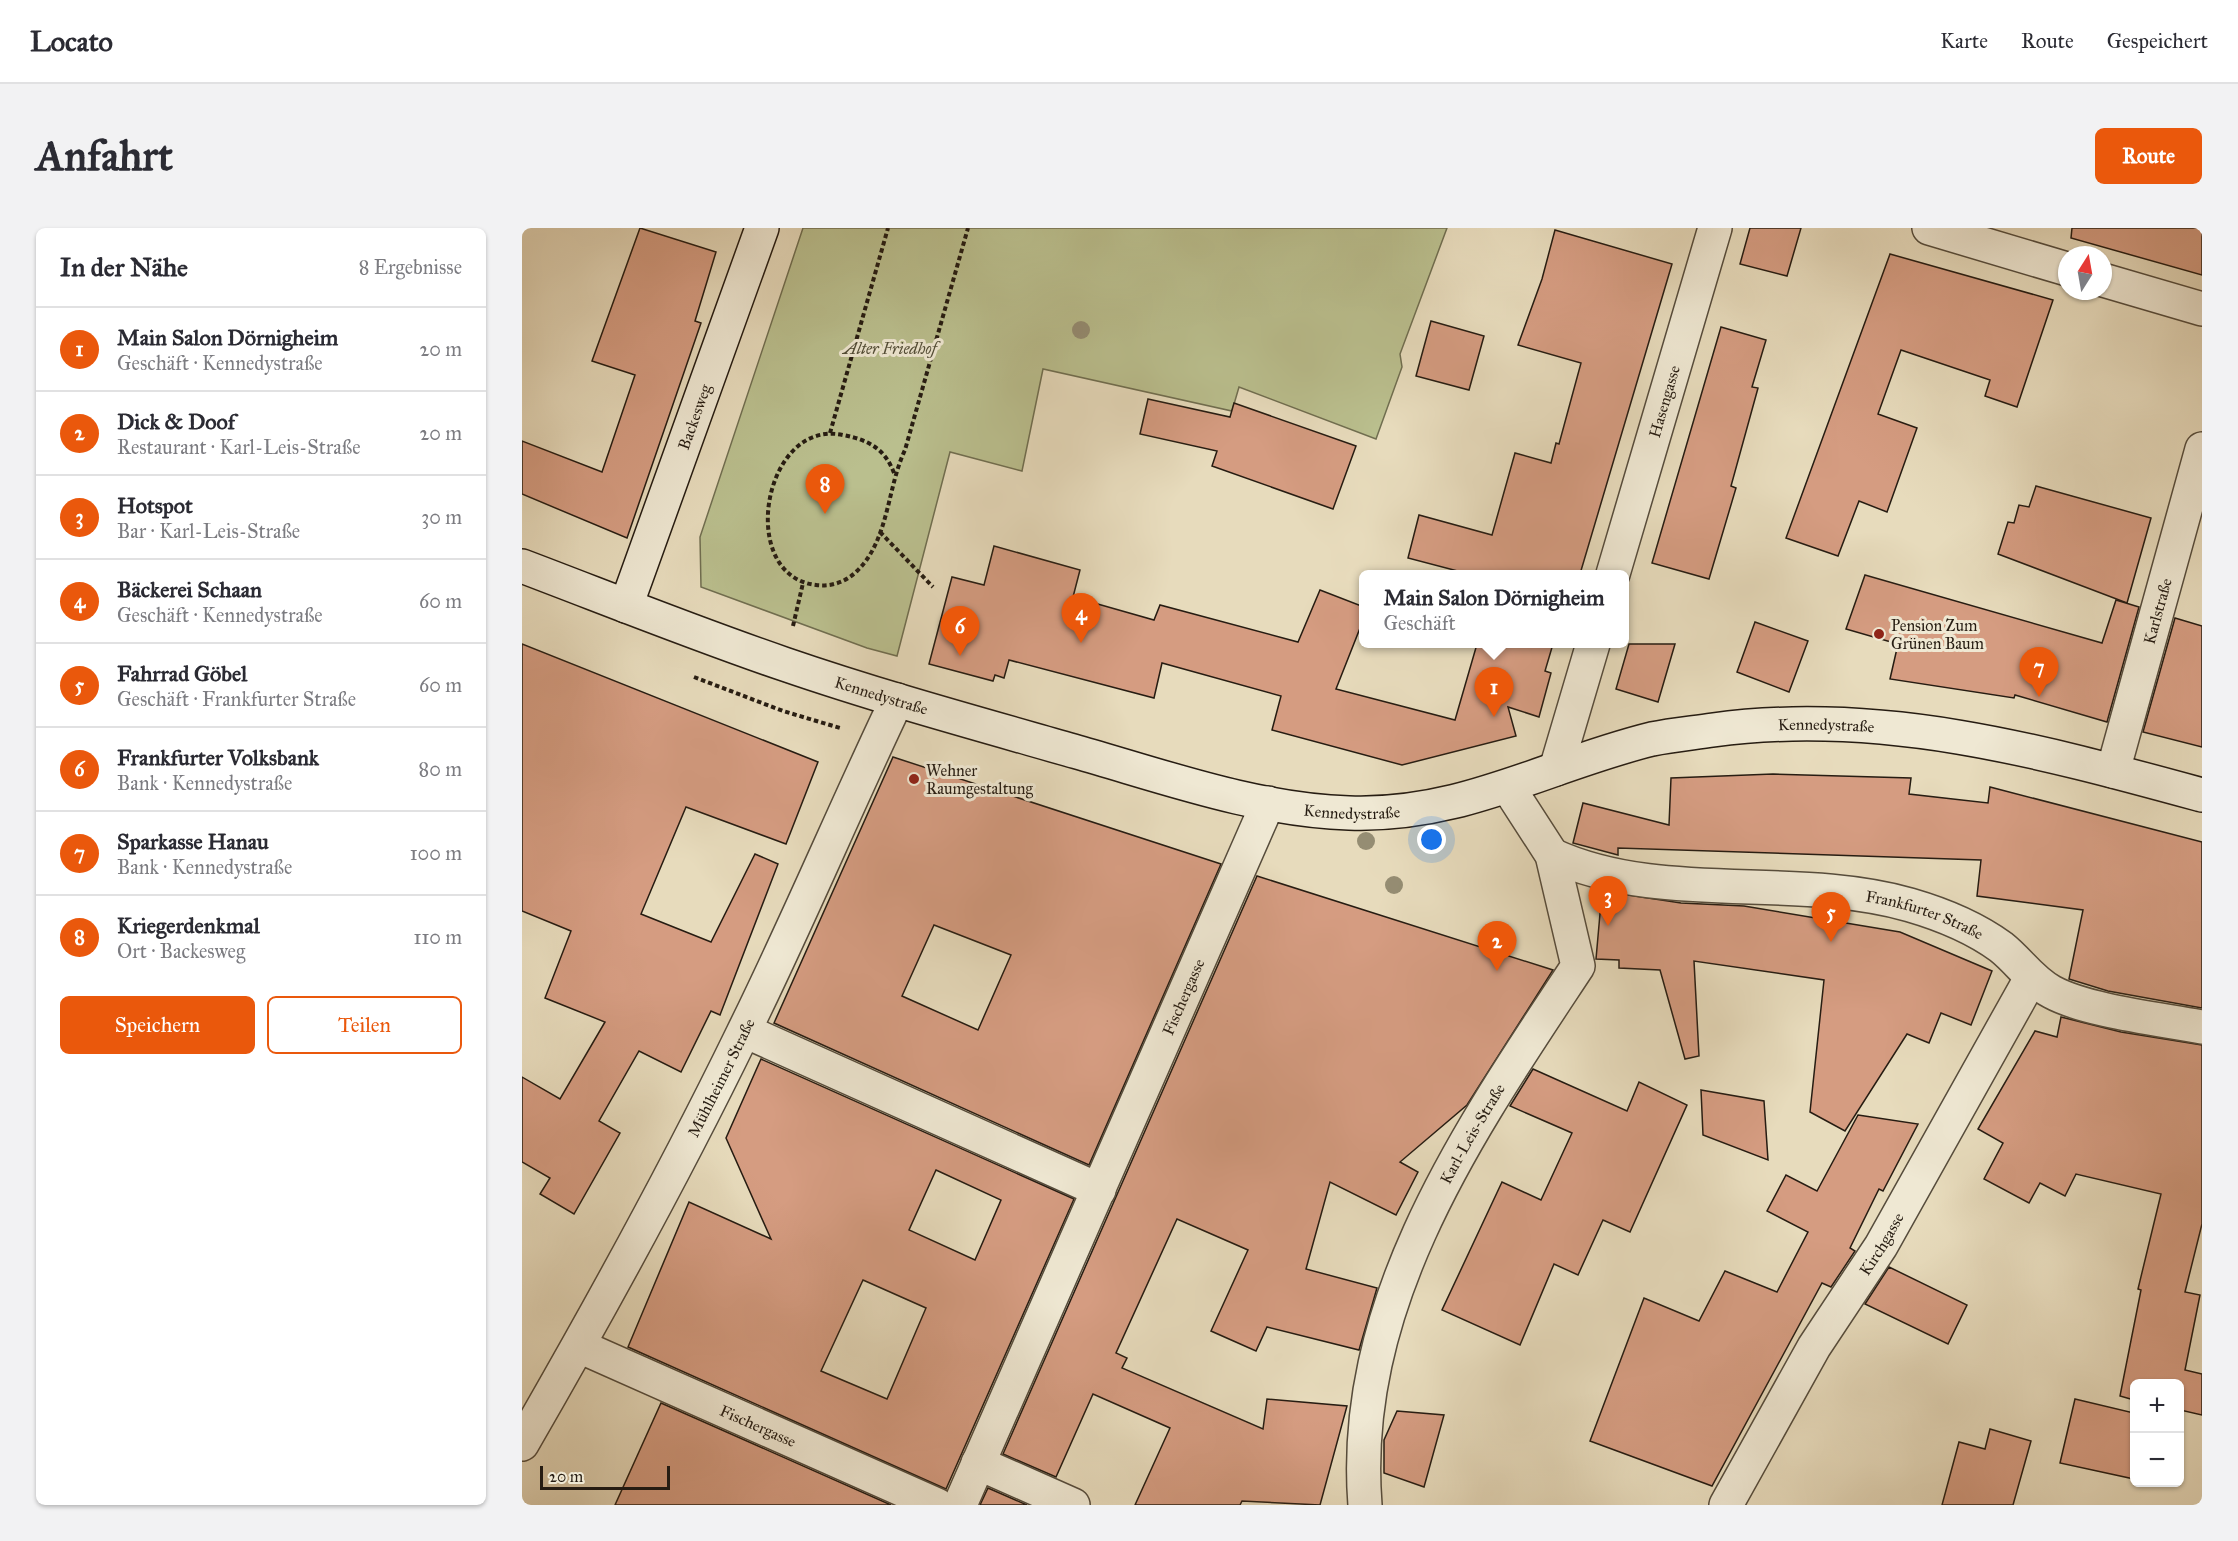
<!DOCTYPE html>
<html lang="de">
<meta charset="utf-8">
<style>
:root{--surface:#fff;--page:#f2f2f3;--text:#2b2b33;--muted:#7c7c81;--line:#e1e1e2;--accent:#ea580c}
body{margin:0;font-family:"IM FELL Great Primer",serif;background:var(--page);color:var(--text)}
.controls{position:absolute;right:18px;bottom:18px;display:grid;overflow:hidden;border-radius:9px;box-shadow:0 2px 4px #0004}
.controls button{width:54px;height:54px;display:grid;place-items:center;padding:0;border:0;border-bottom:2px solid var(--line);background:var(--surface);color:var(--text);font:30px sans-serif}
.compass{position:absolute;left:1536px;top:18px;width:54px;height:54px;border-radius:50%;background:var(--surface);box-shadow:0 2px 4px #0004;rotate:11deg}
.scale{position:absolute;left:18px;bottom:15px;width:130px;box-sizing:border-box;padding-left:6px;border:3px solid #261c12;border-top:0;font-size:16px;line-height:21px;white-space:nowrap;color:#261c12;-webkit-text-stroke:4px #efe8d3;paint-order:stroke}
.you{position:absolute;left:910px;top:612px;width:21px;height:21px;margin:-15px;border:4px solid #fff;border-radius:50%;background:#1a73e8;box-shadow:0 0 0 9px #1a73e833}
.badge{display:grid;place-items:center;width:39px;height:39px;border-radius:50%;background:var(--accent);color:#fff;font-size:20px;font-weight:700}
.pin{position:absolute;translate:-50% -50px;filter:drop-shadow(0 2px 3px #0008)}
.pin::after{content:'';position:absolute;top:32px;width:21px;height:18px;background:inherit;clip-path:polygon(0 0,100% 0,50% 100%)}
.popup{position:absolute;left:837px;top:342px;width:270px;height:78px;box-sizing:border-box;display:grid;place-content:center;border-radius:9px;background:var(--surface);filter:drop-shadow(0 2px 4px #0005);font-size:20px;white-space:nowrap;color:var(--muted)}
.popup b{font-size:22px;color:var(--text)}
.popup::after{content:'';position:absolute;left:50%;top:100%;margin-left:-12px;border:12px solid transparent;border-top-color:var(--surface)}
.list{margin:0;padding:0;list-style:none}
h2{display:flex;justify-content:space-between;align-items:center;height:78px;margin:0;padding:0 24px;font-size:26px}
h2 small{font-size:20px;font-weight:400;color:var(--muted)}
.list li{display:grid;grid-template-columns:39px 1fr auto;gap:18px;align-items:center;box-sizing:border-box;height:84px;padding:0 24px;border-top:2px solid var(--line)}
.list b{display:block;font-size:22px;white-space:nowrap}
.list p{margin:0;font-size:20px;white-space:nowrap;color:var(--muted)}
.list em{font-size:20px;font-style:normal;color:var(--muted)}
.actions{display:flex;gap:12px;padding:18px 24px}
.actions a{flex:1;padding:14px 0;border:2px solid var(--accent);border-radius:9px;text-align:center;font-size:21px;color:var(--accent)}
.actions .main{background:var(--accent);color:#fff}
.map{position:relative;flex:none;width:1680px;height:1277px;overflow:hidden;border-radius:9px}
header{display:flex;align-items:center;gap:36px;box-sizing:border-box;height:84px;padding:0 30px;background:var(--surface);border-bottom:2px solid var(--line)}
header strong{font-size:28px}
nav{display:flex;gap:33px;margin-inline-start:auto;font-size:21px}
.intro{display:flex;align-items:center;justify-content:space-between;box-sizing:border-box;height:144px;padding:0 36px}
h1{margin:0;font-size:42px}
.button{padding:15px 27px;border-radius:9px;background:var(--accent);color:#fff;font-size:21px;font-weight:700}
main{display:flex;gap:36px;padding:0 36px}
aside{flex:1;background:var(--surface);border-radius:9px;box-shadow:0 2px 4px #0004}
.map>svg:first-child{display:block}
</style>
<header>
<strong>Locato</strong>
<nav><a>Karte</a><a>Route</a><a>Gespeichert</a></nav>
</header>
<div class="intro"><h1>Anfahrt</h1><a class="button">Route</a></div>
<main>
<aside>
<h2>In der Nähe<small>8 Ergebnisse</small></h2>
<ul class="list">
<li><span class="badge">1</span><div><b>Main Salon Dörnigheim</b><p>Geschäft · Kennedystraße</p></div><em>20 m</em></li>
<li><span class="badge">2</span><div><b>Dick &amp; Doof</b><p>Restaurant · Karl-Leis-Straße</p></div><em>20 m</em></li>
<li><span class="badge">3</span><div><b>Hotspot</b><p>Bar · Karl-Leis-Straße</p></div><em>30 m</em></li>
<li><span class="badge">4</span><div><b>Bäckerei Schaan</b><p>Geschäft · Kennedystraße</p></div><em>60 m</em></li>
<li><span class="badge">5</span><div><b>Fahrrad Göbel</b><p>Geschäft · Frankfurter Straße</p></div><em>60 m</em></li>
<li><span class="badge">6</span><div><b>Frankfurter Volksbank</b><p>Bank · Kennedystraße</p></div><em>80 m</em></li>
<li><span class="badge">7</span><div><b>Sparkasse Hanau</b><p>Bank · Kennedystraße</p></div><em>100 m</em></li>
<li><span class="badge">8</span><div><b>Kriegerdenkmal</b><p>Ort · Backesweg</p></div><em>110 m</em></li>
</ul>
<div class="actions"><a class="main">Speichern</a><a>Teilen</a></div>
</aside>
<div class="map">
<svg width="1680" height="1277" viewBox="0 0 1680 1277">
<rect width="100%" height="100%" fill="#e7dbbc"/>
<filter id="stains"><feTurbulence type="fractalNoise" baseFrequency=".00333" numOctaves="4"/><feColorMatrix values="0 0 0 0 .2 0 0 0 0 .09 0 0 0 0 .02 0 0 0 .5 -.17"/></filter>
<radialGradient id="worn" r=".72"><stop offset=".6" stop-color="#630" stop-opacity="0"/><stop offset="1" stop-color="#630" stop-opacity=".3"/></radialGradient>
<polygon fill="#babf8e" stroke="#706e50" stroke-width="1.5" points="281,0 925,0 878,126 880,139 854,211 717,159 710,183 521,141 500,243 428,224 375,428 345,420 179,359 178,309"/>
<g fill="#d59c81" stroke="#261c12" stroke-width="1.5" fill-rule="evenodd">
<polygon points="118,0 194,24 173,93 179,95 105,310 0,266 0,213 80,244 113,147 70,133"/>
<polygon points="1228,0 1279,0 1265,48 1218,36"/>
<polygon points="1550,0 1680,0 1680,47 1549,10"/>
<polygon points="1033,2 1150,36 1058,346 947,346 886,330 897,287 970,307 993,225 1029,235 1034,215 1037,216 1059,135 996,117 1020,51"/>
<polygon points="1368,26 1531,72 1495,179 1463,168 1468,152 1379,122 1356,186 1395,200 1365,284 1337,273 1316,328 1264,310"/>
<polygon points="909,93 962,108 947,162 894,148"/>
<polygon points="1199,99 1244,112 1230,159 1236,160 1209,258 1214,260 1187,351 1130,335"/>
<polygon points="626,171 708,189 712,175 834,218 811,281 690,238 695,223 618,206"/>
<polygon points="1514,258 1629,290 1605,375 1476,326 1486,294 1492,295 1497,277 1507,279"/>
<polygon points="472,318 558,342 551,369 632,392 638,377 776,414 798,362 842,379 842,390 814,461 933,492 955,416 1031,416 1023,443 1029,445 1017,489 986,479 994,508 880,537 750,502 759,468 640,435 632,470 487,432 482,450 473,447 471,453 407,436 430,349 462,357"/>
<polygon points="1343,347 1580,415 1594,372 1617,379 1585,494 1493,467 1492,470 1368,451 1376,416 1324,401"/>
<polygon points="1653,390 1680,398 1680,519 1621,504"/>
<polygon points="1233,394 1286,413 1267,464 1215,444"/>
<polygon points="0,416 296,534 264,616 164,579 119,686 189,714 233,626 256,636 198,787 189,783 159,844 117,823 77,893 98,905 52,986 18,966 28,950 0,934 0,849 38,871 83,794 23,770 49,703 0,683"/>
<polygon points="1107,416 1153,416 1136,474 1094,461"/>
<path d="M371,529l328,107 -132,301 -315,-142zM412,697l77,30 -33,75 -76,-34z"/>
<polygon points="1251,546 1389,550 1387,566 1466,575 1468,559 1680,614 1680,780 1586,763 1547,751 1561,682 1455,668 1459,632 1096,620 1096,627 1051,615 1061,575 1147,597 1149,550"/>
<polygon points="735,648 1031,742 945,877 878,934 896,944 874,987 808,954 784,1041 855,1060 837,1122 745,1099 734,1123 689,1103 726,1022 655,991 594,1125 605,1130 600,1140 741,1201 745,1171 825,1178 798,1277 720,1273 718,1277 613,1277 648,1200 571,1166 534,1249 481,1226"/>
<polygon points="1080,663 1159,675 1222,678 1378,704 1470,743 1449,797 1419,785 1407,815 1385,806 1323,903 1288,884 1302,752 1172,733 1177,828 1163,831 1138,742 1097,740 1097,732 1074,731"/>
<polygon points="1539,789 1599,804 1680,817 1680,996 1663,1064 1678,1067 1663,1142 1680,1146 1680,1187 1658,1182 1658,1155 1612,1155 1612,1172 1598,1168 1619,1062 1616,1061 1639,966 1554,946 1543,968 1518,955 1507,975 1462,951 1481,915 1456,901 1513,803 1535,809"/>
<path d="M239,831l313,140 -128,290 -318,-142 61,-145 82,37 -45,-101zM414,942l65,30 -26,60 -66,-30zM341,1052l63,28 -39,91 -66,-28z"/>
<polygon points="1011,841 1105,883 1117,854 1165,877 1108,1004 1081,992 1056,1047 1032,1036 998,1117 920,1082 980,954 1019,972 1050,905 988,878"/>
<polygon points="1179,862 1242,873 1246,932 1181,907"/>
<polygon points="1336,887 1396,896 1361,963 1357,961 1328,1020 1333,1023 1309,1059 1300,1055 1190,1258 1068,1213 1122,1070 1177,1093 1203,1043 1255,1064 1286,1004 1245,983 1264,947 1295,963"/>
<polygon points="1367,1039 1445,1077 1426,1116 1343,1076"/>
<polygon points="1553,1171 1612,1185 1612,1251 1538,1235"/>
<polygon points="139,1175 369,1277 93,1277"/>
<polygon points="875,1183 922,1187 902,1259 862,1245 862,1212"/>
<polygon points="1468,1201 1509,1213 1491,1277 1420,1277 1437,1214 1463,1221"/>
<polygon points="466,1260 505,1277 458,1277"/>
</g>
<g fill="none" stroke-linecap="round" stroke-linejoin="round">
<defs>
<g id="street">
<polyline points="1407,0 1545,41"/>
<polyline points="1581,52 1680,81"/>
<path id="s1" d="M1091,346l102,-346"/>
<polyline points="1034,541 1071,416"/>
<path id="s2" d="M1591,543l89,-322"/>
<path id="s3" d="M1030,627c108,50 244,17 358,50 31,9 65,23 91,42 18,14 30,34 51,45 35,19 108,27 150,35"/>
<polyline points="223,803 577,962"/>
<path id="s4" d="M57,1118l358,159"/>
<path id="s5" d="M0,1216c78,-135 153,-271 221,-411 54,-109 101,-222 154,-333"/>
<polyline points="456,1235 551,1277"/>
<path id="s6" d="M438,1277l308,-702"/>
<path id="s7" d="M843,1277c-16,-204 106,-377 213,-539l-26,-111 -44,-68"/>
<path id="s8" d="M1204,1277l88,-158 67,-101 150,-268"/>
</g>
<g id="secondary">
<path id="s9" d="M0,338c87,33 174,68 262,98 96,33 195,60 293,88 88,25 179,58 272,61 113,4 197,-48 303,-74 20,-4 41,-6 61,-9 168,-23 328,21 489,65"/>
<path id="s10" d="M104,378l136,-378"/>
</g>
</defs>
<use href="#street" stroke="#564c3c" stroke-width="36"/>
<use href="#secondary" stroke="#261c12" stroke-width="36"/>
<g stroke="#261c12" stroke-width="4" stroke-dasharray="4.5 3" stroke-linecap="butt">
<polyline points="308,205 366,0"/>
<path d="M372,245c-9,-24 -25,-33 -51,-38 -80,-17 -107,141 -27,150 15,2 30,-3 41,-14 32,-31 30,-83 48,-121l63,-222"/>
<polyline points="358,304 411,359"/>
<polyline points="271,398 281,355"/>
<polyline points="172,449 261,483 318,500"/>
</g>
<use href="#street" stroke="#efe8d3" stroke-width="33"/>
<use href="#secondary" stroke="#efe8d3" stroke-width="33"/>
</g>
<g fill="#958d73">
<circle cx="559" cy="102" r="9"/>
<circle cx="844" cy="613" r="9"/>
<circle cx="908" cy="613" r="9"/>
<circle cx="872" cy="657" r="9"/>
</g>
<g fill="#8f2418" stroke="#efe8d3" stroke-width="2">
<circle cx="1357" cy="406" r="6"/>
<circle cx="392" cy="551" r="6"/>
</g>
<g text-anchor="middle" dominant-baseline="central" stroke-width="6" stroke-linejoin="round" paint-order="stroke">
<g font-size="16" font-style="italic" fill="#524d37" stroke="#efe8d3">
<text x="368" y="120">Alter Friedhof</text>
</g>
<g font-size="16" fill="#261c12" stroke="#efe8d3">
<text stroke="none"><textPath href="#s1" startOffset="180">Hasengasse</textPath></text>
<text stroke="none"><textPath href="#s10" startOffset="201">Backesweg</textPath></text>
<text stroke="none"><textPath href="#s2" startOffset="166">Karlstraße</textPath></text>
<text stroke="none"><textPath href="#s9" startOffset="382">Kennedystraße</textPath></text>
<text stroke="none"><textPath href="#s9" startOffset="1354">Kennedystraße</textPath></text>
<text stroke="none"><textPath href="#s9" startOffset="868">Kennedystraße</textPath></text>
<text stroke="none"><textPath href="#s3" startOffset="380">Frankfurter Straße</textPath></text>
<text stroke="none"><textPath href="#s6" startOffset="555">Fischergasse</textPath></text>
<text stroke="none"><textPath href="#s5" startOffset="417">Mühlheimer Straße</textPath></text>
<text stroke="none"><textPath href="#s7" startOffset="393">Karl-Leis-Straße</textPath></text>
<text stroke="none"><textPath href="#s8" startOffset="304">Kirchgasse</textPath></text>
<text stroke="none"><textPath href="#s4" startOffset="196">Fischergasse</textPath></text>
</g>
<g font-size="16" fill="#261c12" stroke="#efe8d3" text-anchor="start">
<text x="1369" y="397">Pension Zum<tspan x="1369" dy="18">Grünen Baum</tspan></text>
<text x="404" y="542">Wehner<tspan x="404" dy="18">Raumgestaltung</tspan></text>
</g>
</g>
<rect width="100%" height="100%" filter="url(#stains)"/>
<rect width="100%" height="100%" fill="url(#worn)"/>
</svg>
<div class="controls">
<button>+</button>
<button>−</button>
</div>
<svg class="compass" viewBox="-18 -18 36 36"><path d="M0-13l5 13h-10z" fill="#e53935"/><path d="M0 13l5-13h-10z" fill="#7c7c81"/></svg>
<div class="scale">20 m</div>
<div class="you"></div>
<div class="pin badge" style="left:972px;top:489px">1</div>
<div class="popup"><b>Main Salon Dörnigheim</b>Geschäft</div>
<div class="pin badge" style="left:975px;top:743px">2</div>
<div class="pin badge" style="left:1086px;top:698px">3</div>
<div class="pin badge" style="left:559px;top:415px">4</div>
<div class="pin badge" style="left:1309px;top:714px">5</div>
<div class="pin badge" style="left:438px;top:428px">6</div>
<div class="pin badge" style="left:1517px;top:469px">7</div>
<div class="pin badge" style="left:303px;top:286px">8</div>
</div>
</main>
